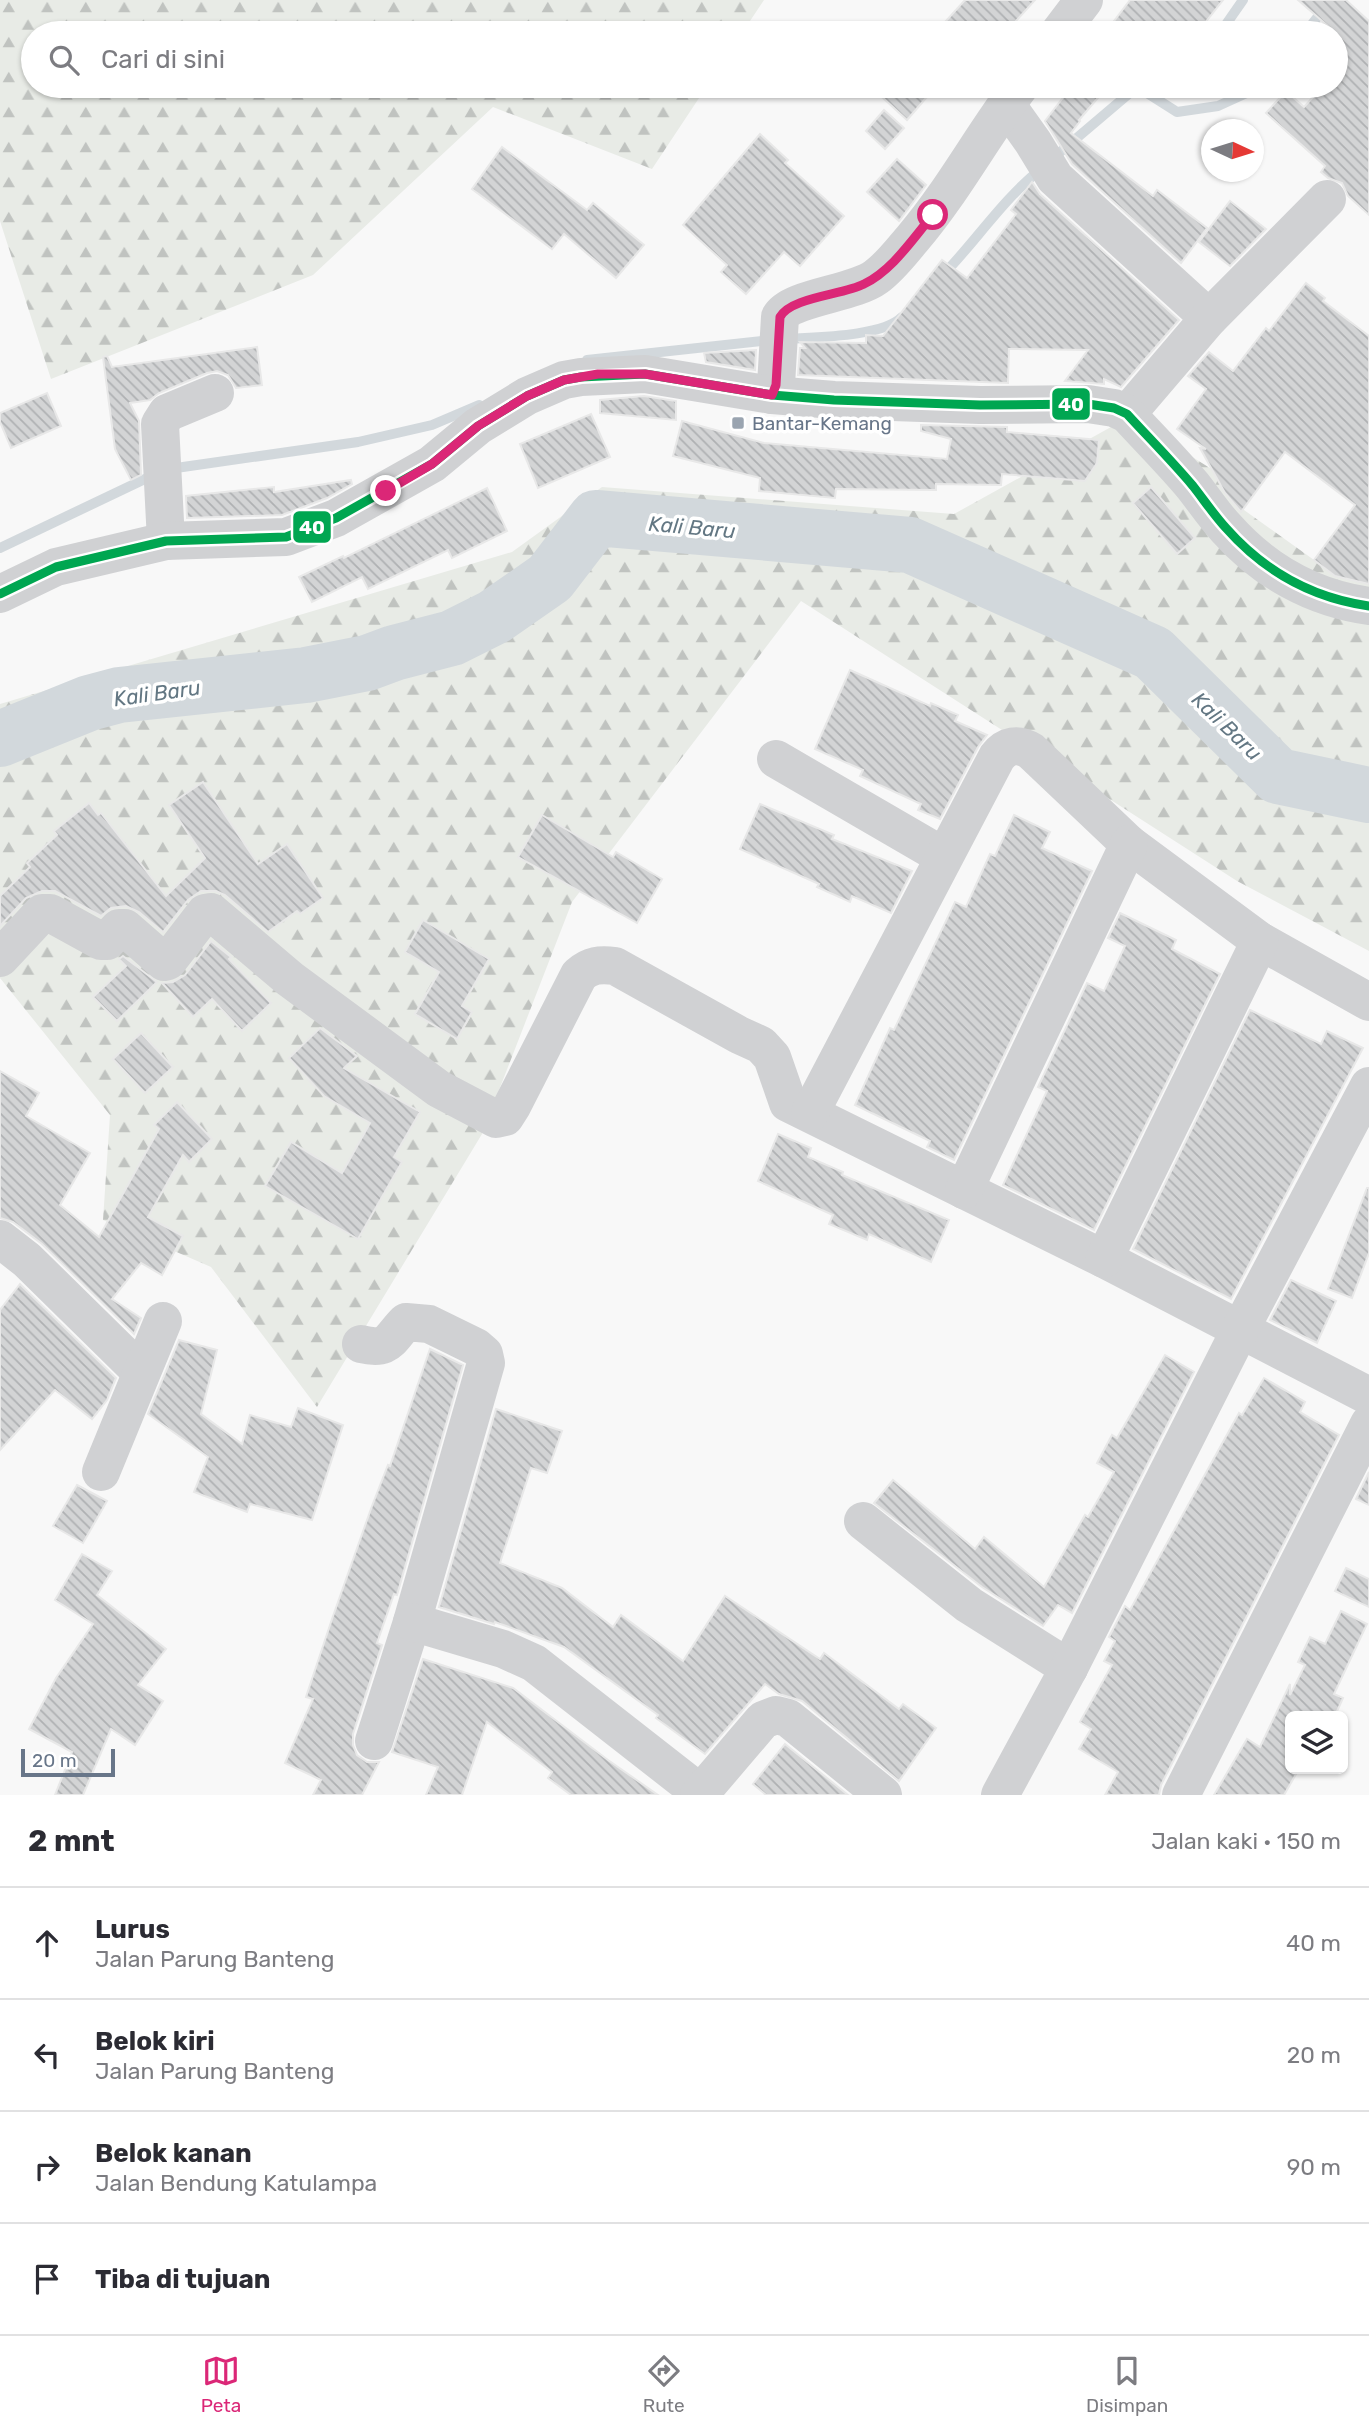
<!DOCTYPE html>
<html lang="id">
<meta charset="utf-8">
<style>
:root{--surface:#fff;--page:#f7f7f7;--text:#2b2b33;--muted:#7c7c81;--line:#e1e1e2;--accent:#db2777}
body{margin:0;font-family:Rubik,sans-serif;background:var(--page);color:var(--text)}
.controls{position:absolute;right:21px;bottom:21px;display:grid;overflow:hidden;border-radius:10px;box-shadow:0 2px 5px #0004}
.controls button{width:63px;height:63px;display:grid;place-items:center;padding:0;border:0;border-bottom:2px solid var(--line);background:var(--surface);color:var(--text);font:35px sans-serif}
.compass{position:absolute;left:1201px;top:119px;width:63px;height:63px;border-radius:50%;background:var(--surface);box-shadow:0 2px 5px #0004;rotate:94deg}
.scale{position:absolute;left:21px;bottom:18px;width:94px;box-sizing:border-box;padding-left:7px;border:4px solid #687689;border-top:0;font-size:19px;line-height:24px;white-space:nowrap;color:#687689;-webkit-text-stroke:5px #fff;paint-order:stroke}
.stop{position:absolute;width:21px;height:21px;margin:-16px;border:5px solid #db2777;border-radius:50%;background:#fff}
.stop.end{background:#db2777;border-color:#fff;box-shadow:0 2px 7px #0008}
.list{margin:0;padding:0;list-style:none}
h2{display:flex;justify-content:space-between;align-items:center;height:91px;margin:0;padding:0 28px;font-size:30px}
h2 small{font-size:23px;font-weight:400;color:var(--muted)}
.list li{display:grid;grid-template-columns:46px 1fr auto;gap:21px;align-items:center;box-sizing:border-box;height:112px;padding:0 28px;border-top:2px solid var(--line)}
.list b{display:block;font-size:26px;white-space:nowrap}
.list p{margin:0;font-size:23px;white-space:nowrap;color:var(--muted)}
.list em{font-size:23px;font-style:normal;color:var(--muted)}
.icon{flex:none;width:38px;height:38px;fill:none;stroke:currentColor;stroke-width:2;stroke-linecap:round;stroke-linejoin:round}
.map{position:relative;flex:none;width:1369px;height:1795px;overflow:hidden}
.search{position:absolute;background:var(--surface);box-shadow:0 2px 5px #0004;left:21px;right:21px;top:21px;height:77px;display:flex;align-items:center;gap:18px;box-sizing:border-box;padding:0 24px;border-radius:38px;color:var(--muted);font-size:26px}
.sheet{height:539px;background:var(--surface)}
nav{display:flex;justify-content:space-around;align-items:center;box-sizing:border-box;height:98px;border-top:2px solid var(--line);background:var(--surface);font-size:19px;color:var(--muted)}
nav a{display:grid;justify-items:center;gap:4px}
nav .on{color:var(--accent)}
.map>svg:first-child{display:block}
</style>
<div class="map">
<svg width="1369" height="1795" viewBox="0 0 1369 1795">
<defs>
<pattern id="forest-firs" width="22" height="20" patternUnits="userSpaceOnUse" patternTransform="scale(1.75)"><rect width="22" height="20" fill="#e8ebe6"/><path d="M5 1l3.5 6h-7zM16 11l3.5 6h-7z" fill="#c0c3c0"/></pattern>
<pattern id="building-back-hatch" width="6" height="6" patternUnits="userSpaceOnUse" patternTransform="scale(1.75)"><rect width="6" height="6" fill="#d3d4d5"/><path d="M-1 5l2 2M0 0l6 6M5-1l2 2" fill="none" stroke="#afb1b3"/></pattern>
</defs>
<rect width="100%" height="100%" fill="#f8f8f8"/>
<g fill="url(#forest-firs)">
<polygon points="0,0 764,0 742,33 33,33 33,86 707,86 652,169 493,107 313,275 51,379 0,221"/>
<polygon points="1129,417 1213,470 1244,510 1314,560 1369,578 1369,951 1237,881 801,601 572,902 482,1134 317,1407 211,1267 103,1220 110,1115 0,978 0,704 512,552 602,487 954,514"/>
</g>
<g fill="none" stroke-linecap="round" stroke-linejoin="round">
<g stroke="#d2d8dc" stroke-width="10">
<polyline points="1184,33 1186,29 1207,33"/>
<polyline points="1220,33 1243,0"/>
<polyline points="1305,33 1331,0"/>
<polyline points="1136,86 1177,112 1218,106 1262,86"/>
<polyline points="1052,159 1138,86"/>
<path d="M942,276c34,-35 61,-77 99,-107"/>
<path d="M785,339c28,-2 98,-2 117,-22"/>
<polyline points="587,360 770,340"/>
<polyline points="176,468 358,442 432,425 479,405"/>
<polyline points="0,548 147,478"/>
</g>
<polyline stroke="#d2d8dc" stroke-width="56" points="0,739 89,703 119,695 306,675 367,663 394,653 452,638 494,617 550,578 596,518 910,545 1153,653 1278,776 1369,795"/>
</g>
<g fill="url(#building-back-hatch)" stroke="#e8e8e8" stroke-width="2">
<polygon points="965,0 1035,0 1005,33 935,33"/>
<polygon points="1130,0 1223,0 1197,33 1105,33"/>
<polygon points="1298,0 1346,0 1369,21 1369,215 1348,196 1342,183 1328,178 1321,172 1325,166 1266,113 1286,91 1304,107 1323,86 1336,86 1336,71 1340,67 1336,63 1336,33"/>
<polygon points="870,86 912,86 926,98 907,120"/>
<polygon points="1072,86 1108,86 1079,120 1080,121 1071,133 1153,196 1157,190 1207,228 1181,263 1072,164 1045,121"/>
<polygon points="884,110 904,128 885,149 866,131"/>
<polygon points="760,134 788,160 785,163 844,216 800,266 784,252 746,294 721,272 727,265 683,225"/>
<polygon points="502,147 587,210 593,203 644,245 616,278 564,234 552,249 472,189"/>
<polygon points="897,159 926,185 899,221 867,192"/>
<polygon points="1032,182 1040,194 1179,320 1121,387 1104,379 1104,384 1065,381 1088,350 1009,349 1008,383 798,375 800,348 805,348 800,342 866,343 866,335 883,336 942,260 967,278 1016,214 1011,210"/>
<polygon points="1230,201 1266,229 1230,266 1199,242"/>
<polygon points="1306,283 1325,298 1323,301 1369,336 1369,584 1335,576 1314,560 1355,505 1285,452 1241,512 1225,493 1200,448 1206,449 1177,429 1206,389 1188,376 1209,352 1233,371 1266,328 1269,331"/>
<polygon points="257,347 262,385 236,388 228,375 217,371 207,373 159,393 150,400 130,403 139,421 141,475 131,480 115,449 103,357 107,356 112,367"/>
<polygon points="756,350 755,370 706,362 704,353"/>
<polygon points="47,393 61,426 11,448 0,422 0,413"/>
<polygon points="644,396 676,401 676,420 600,413 600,400"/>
<polygon points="591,414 610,457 538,488 520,444"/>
<polygon points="682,421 764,443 947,459 951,439 921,431 921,425 1007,427 1007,432 1099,440 1097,463 1085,481 1002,474 1001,485 936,484 936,490 836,489 835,498 759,491 760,478 673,456"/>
<polygon points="351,480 352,484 327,498 282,515 187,518 186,496 274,487 274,492"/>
<polygon points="1151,487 1195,538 1177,554 1133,503"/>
<polygon points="487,488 507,531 452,558 448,550 368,589 362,577 312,602 299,577 343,556 344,558"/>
<polygon points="850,670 930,706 931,703 958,715 955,721 987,735 978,747 940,819 918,810 921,804 860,776 863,770 815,749"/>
<polygon points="203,782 258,864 287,844 323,898 300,914 297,911 268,932 225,895 216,891 201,891 188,900 163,932 139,912 126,906 111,908 101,916 55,891 42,891 26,898 0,926 0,896 30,867 27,863 57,835 54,831 89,803 98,815 101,813 166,896 205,858 169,805"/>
<polygon points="760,804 834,835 832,839 912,871 891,913 852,896 850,902 817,887 819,884 740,849"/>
<polygon points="542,815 613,857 616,852 662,879 637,923 518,857"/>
<polygon points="1014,815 1050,832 1042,848 1092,871 954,1160 927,1147 930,1141 855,1105 890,1028 894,1030 955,902 966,907 990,854 995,856"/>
<polygon points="1120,913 1176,940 1172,949 1220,974 1094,1230 1003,1185 1047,1091 1038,1087 1087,983 1104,991 1125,946 1108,938"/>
<polygon points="423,920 489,959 462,1006 472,1012 457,1039 415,1014 439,972 405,952"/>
<polygon points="211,941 231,957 229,959 271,1003 242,1031 212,999 193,1017 162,983 173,982 185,975"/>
<polygon points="123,956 157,982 117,1021 93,997 126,966 119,959"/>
<polygon points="1250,1010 1321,1044 1327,1031 1363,1048 1231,1299 1133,1249"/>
<polygon points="320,1028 357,1056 344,1068 420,1112 394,1157 402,1162 358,1239 265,1186 291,1142 342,1173 370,1123 324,1096 289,1058"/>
<polygon points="141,1033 173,1067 145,1093 113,1059"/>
<polygon points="0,1071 39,1093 26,1116 90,1153 60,1205 99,1237 159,1129 154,1125 177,1102 212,1139 189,1162 183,1155 148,1217 183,1236 162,1275 141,1263 112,1299 141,1318 134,1334 42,1244 13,1222 0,1218"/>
<polygon points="778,1134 811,1148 808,1157 843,1172 842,1175 949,1220 931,1262 869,1234 867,1240 829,1224 833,1215 758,1181"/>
<polygon points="1367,1188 1369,1188 1369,1253 1352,1298 1328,1289"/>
<polygon points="1291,1280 1336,1301 1317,1343 1270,1320"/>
<polygon points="20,1284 116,1378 107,1400 92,1419 55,1390 0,1450 0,1310"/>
<polygon points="179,1340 217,1350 201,1414 242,1444 250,1415 291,1427 298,1408 343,1425 312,1520 250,1504 247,1512 194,1492 208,1457 148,1414"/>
<polygon points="430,1349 463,1365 397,1595 394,1594 377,1643 382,1645 353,1734 353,1745 357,1755 367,1762 379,1762 362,1795 313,1795 321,1780 285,1763 313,1699 306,1697 332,1619 372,1506 388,1465 390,1466"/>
<polygon points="1165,1355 1194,1372 1072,1613 1058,1605 1043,1626 982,1587 874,1503 893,1480 975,1549 984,1537 1044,1587 1085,1515 1088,1517 1114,1472 1097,1463 1112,1435 1117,1438"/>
<polygon points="1264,1378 1305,1402 1300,1412 1339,1435 1161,1785 1159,1795 1105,1795 1118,1772 1079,1749 1091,1729 1080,1722 1112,1665 1104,1661 1115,1641 1109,1637 1125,1606 1130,1610 1239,1413 1242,1415"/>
<polygon points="496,1409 562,1431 547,1473 531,1468 500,1563 562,1588 613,1627 621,1615 683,1661 725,1596 820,1659 824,1653 899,1709 903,1704 936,1728 899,1781 802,1701 779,1694 765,1684 705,1754 656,1718 658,1715 564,1647 495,1622 494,1624 439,1607"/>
<polygon points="1369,1472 1369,1505 1356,1499"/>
<polygon points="77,1485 107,1501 83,1543 53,1526"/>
<polygon points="82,1554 112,1571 97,1595 166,1649 138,1685 163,1701 135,1745 111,1729 83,1795 55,1795 72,1752 29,1729 56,1678 93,1624 55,1600"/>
<polygon points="1346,1568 1369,1579 1369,1607 1335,1591"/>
<polygon points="1341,1611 1367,1624 1334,1694 1343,1698 1335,1716 1290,1716 1290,1769 1299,1769 1284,1795 1214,1795 1247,1739 1260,1747 1290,1684 1290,1695 1305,1665 1298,1662 1310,1637 1325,1644"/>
<polygon points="423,1659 513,1688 608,1760 658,1795 571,1795 548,1778 552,1772 487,1722 462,1795 426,1795 438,1767 392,1752"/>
<polygon points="785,1744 848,1795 766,1795 753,1784"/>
</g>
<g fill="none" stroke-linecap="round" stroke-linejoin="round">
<g stroke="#d0d1d3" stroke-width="38">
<polyline points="1059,33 1084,0"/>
<polyline points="1006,104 1033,142 1055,178 1209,318"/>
<path d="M772,395l4,-10 4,-68c11,-20 73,-23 96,-40 14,-10 25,-25 37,-39 40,-47 69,-102 107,-152"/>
<polyline points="1127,414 1209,318 1327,199"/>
<polyline points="166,541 160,424 167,413 215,393"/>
<path d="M0,594l56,-27 110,-26 120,-4 50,-19 96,-54 46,-38 49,-30 37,-16 17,-3 64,-3 127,21 62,5 146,5 108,-1 26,4 13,6c22,24 45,47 66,72 11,14 21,29 33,42 38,43 87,70 143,78"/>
<polyline points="776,759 943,856"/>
<path d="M0,958l42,-45h8l51,28h6l12,-13h6l39,34 4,-1 37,-48 6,-1 79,67 149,110 57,30 9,-2 7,-11 67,-131c11,-10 21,-11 36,-9l124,69 22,10 11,12 16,46 316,156 265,137"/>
<path d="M810,1113l187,-356c9,-12 21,-14 34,-6l98,93 131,97 109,61"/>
<polyline points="964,1190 1129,844"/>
<polyline points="0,1239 27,1260 141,1372"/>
<polyline points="1104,1259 1260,941"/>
<path d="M361,1344c29,7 28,-5 45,-22l23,2 47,23 8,7 2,9 -74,259 -38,119"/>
<polyline points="101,1472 163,1321"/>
<polyline points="863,1521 969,1605 1069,1668"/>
<polyline points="412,1622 503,1649 534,1663 699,1792"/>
<polyline points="699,1795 763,1720 776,1715 788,1718 883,1795"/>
<polyline points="1000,1795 1069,1668 1241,1328 1369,1086"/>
<polyline points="1181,1795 1369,1424"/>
</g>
<defs>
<path id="bus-1" d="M0,594l56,-27 110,-26 120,-4 50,-19 96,-54 46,-38 49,-30 37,-16 17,-3 64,-3 127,21 62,5 146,5 108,-1 26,4 13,6c22,24 45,47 66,72 11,14 21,29 33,42 38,43 87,70 143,78"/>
</defs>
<use href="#bus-1" stroke="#fff" stroke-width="14"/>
<use href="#bus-1" stroke="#00a651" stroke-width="9"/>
</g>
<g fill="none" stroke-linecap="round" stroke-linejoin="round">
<path stroke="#db2777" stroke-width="9" d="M386,491l46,-27 46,-38 49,-30 37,-16 34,-6h47l127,21 4,-10 4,-68c11,-20 63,-22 84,-33 29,-14 49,-46 69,-69"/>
</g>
<rect fill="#9aa4b0" stroke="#fff" stroke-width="2.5" x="731" y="416" width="14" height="14" rx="3.5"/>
<g text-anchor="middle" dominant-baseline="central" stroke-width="7" stroke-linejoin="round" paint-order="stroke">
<g font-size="19" fill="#687689" stroke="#fff" text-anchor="start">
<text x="752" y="423">Bantar-Kemang</text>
</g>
<g font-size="21" font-style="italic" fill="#637783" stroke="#fff">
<text transform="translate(692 527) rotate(5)">Kali Baru</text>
<text transform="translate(157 693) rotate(-8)">Kali Baru</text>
<text transform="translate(1227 726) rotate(44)">Kali Baru</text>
</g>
</g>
<g stroke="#fff" stroke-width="2.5">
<rect x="1051" y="387" width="40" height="34" rx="7" fill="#00a651"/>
<rect x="292" y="510" width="40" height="34" rx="7" fill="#00a651"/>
</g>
<g font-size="19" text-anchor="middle" font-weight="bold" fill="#fff">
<text x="1071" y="411">40</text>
<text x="312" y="534">40</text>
</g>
</svg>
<div class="controls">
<button><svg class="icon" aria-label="layers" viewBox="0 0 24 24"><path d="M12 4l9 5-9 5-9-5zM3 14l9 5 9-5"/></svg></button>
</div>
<svg class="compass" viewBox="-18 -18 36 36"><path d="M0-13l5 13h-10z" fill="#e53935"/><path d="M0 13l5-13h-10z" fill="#7c7c81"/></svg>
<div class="scale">20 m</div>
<div class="stop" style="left:933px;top:215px"></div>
<div class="stop end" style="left:386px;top:491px"></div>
<div class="search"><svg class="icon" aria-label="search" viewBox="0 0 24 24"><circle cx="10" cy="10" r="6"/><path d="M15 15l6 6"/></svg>Cari di sini</div>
</div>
<section class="sheet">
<h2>2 mnt<small>Jalan kaki · 150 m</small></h2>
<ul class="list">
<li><svg class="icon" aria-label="ahead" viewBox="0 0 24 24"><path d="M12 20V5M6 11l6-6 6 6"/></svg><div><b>Lurus</b><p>Jalan Parung Banteng</p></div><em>40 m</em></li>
<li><svg class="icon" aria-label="left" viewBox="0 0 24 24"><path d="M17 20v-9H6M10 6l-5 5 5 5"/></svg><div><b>Belok kiri</b><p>Jalan Parung Banteng</p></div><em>20 m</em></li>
<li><svg class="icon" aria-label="right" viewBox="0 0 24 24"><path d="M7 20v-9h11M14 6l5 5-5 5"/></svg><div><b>Belok kanan</b><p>Jalan Bendung Katulampa</p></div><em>90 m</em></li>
<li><svg class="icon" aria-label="arrive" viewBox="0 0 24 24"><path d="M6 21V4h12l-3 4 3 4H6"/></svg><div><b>Tiba di tujuan</b></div></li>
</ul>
</section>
<nav>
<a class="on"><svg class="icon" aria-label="map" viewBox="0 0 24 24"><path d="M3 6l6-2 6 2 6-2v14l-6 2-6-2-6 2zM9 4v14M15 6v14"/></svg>Peta</a>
<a><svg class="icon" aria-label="directions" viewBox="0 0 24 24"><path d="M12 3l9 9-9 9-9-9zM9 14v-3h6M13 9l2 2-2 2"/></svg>Rute</a>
<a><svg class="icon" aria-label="saved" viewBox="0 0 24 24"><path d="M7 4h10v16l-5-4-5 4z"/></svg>Disimpan</a>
</nav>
